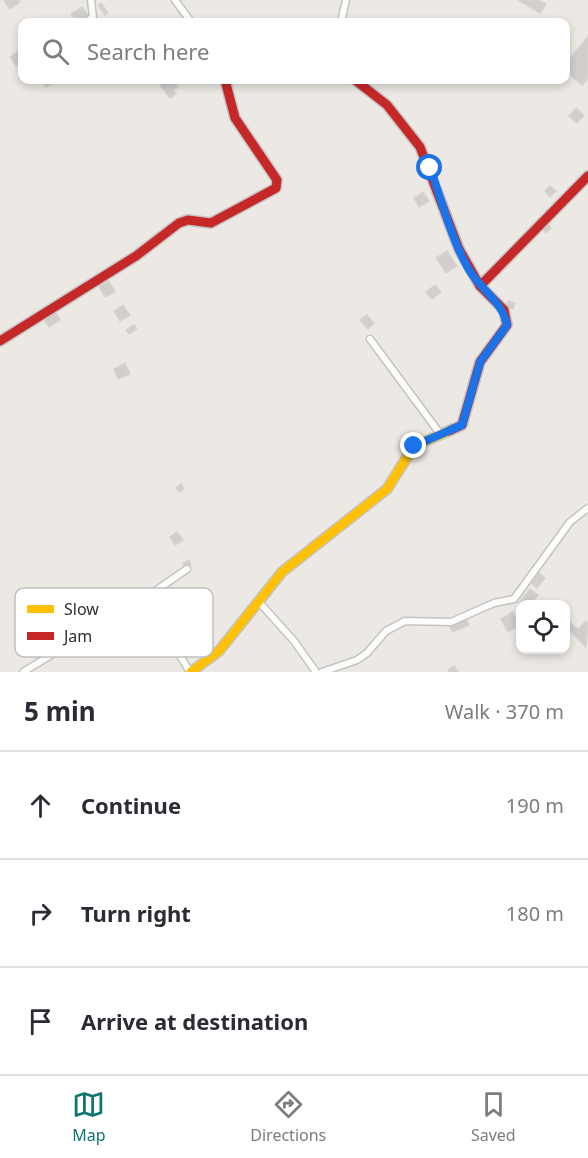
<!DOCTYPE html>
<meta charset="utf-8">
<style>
:root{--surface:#fff;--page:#f2f2f3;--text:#2b2b33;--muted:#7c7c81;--line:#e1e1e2;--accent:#0f766e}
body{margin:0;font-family:"Noto Sans",sans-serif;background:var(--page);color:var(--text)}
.controls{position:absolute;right:18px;bottom:18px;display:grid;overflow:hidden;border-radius:12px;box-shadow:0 3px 9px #0003}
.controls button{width:54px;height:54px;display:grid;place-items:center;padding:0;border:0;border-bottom:2px solid var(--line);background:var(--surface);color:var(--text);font:30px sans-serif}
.stop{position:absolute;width:18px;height:18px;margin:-14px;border:4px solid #1a73e8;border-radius:50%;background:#fff}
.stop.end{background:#1a73e8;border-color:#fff;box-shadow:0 2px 6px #0008}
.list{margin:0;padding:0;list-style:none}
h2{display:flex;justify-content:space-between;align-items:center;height:78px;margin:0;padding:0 24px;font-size:26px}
h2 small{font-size:20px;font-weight:400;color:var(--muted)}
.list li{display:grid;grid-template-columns:39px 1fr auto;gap:18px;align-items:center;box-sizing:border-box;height:108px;padding:0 24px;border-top:2px solid var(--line)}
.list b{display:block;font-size:22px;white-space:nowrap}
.list em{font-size:20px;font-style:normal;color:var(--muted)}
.icon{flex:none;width:33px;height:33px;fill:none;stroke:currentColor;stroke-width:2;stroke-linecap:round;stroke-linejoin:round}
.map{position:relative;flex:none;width:588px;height:672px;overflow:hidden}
.search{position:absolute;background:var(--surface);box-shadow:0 3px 9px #0003;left:18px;right:18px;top:18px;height:66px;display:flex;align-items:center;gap:15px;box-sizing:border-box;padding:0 21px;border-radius:12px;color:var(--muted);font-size:22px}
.sheet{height:402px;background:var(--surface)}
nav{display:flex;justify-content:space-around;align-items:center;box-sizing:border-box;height:84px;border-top:2px solid var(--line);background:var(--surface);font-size:16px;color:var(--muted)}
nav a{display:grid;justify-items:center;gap:3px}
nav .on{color:var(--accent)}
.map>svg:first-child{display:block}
</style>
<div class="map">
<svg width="588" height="672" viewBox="0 0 588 672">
<rect width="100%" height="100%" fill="#ece8e4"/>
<g fill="#d1cecb" stroke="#d7d4d0" stroke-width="1.5">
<polygon points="4,0 18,0 20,2 10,9"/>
<polygon points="518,0 538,0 546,4 540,13"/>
<polygon points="101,3 108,13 105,15 98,5"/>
<polygon points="82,7 89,16 77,22 71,14"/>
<polygon points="588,36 588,78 582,85 566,72 566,64"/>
<polygon points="22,49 22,62 16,66 10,57"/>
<polygon points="42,80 57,80 46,87"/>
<polygon points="168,80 173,80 178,87 173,90 176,94 170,98 160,85"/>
<polygon points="576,108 584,115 577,123 569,116"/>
<polygon points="550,186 556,191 550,197 545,191"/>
<polygon points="423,192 429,201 419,207 414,198"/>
<polygon points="545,221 551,228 546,233 540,226"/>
<polygon points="447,251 457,266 446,273 436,258"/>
<polygon points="109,281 115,292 105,297 99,286"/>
<polygon points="435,285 441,292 432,299 426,292"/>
<polygon points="508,301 515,303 513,309 506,307"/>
<polygon points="123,305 130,315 120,321 114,311"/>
<polygon points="53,309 60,320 49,327 42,317"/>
<polygon points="367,315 374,323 368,329 360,320"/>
<polygon points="134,325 137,329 129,334 126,330"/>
<polygon points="125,363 130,374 118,379 114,369"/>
<polygon points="181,484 184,489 179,492 176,488"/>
<polygon points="177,532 183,540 175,545 170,537"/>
<polygon points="189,560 191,565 185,568 183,563"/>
<polygon points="539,573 545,578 537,588 531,583"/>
<polygon points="530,589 538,595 530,604 520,606 519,603"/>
<polygon points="513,612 520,625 508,632 501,619"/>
<polygon points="466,619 469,625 452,632 450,626"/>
<polygon points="568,621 578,629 586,621 588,623 586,647 566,627"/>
<polygon points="454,666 458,672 449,672 448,670"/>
</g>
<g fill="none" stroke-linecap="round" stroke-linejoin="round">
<defs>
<g id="street">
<polyline points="175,0 191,22"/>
<polyline points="86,22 93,17 91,0"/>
<polyline points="341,22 346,0"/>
<polyline points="370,339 441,435"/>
<polyline points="145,598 190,672"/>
<polyline points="259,602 294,641 316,672"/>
<polyline points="23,672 145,598 187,569"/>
<polyline points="322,672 357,660 367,653 386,631 405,621 451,622 494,603 514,599 570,522 588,508"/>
</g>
<polyline id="slow" points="191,672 219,651 282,572 387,489 414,446 449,431"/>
<g id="jam">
<polyline points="355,80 387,105 420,147 459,249 480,286 588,176"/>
<polyline points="0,341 136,256 179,223 188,220 211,223 276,188 277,180 235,118 225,80"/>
<polyline points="449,431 462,425 480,362 507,325 504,310 480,286"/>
</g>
</defs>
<use href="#street" stroke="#c5c4c5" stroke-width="9"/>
<use href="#slow" stroke="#c5c4c5" stroke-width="12"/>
<use href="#jam" stroke="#c5c4c5" stroke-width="12"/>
<use href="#street" stroke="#fcfcfb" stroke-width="6"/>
<use href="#slow" stroke="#ffc107" stroke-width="9"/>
<use href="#jam" stroke="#c62828" stroke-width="9"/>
</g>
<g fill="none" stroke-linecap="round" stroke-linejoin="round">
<path stroke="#1a73e8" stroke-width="8" d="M414,446l48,-21 18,-63 27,-37c-5,-25 -27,-35 -39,-57 -17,-30 -26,-67 -38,-100"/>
</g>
<rect x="15" y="588" width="198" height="69" rx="9" fill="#fff" stroke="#c0c0c0" stroke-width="1.5"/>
<rect x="27" y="605" width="27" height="8" fill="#ffc107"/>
<rect x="27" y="632" width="27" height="8" fill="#c62828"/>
<g font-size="16" fill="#2e2e2e">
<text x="64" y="615">Slow</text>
<text x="64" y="642">Jam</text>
</g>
</svg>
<div class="controls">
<button><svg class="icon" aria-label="locate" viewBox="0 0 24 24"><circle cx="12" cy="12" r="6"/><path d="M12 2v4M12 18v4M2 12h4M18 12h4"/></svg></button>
</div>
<div class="stop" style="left:430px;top:168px"></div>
<div class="stop end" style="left:414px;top:446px"></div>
<div class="search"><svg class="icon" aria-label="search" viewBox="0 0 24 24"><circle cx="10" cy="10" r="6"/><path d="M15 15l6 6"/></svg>Search here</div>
</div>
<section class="sheet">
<h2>5 min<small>Walk · 370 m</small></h2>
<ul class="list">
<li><svg class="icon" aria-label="ahead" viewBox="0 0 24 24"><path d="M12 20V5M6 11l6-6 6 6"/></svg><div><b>Continue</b></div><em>190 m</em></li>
<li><svg class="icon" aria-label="right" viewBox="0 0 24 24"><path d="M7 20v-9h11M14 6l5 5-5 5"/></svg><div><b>Turn right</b></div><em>180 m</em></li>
<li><svg class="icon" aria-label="arrive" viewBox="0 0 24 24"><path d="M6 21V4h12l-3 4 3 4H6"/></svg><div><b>Arrive at destination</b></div></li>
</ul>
</section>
<nav>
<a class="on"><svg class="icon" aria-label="map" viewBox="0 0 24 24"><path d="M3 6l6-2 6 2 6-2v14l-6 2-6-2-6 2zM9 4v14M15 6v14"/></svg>Map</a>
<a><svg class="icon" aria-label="directions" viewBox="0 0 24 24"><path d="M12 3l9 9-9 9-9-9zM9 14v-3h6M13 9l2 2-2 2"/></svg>Directions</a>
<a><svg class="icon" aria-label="saved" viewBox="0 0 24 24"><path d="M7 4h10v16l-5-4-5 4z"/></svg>Saved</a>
</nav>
